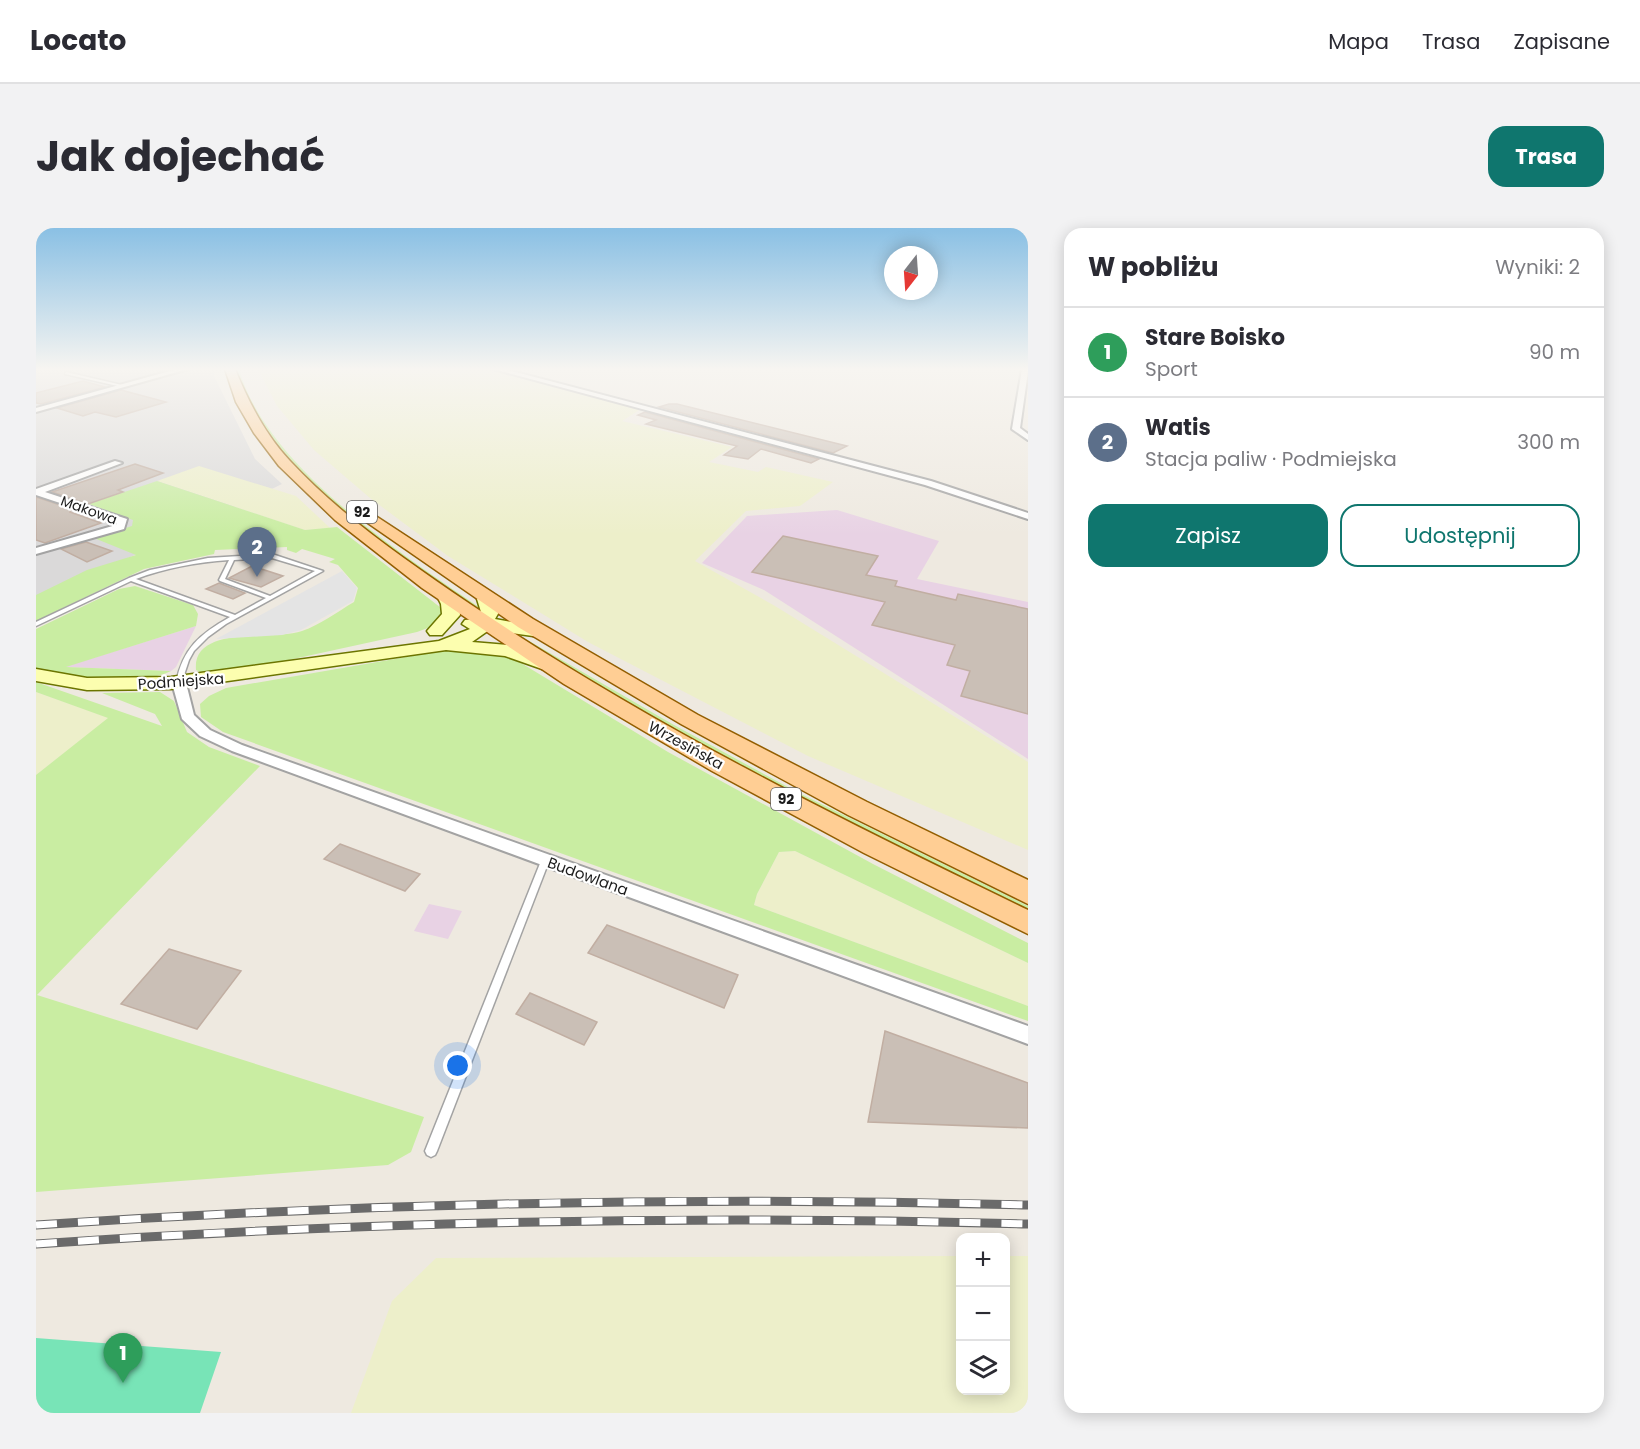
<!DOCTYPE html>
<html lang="pl">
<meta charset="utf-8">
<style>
:root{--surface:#fff;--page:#f2f2f3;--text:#2b2b33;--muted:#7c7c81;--line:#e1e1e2;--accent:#0f766e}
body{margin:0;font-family:Poppins,sans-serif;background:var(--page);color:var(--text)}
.controls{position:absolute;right:18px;bottom:18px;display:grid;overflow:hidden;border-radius:12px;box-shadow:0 3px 15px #0003}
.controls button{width:54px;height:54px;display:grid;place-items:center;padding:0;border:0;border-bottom:2px solid var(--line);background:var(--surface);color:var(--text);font:30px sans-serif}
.compass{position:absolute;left:848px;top:18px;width:54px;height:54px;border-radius:50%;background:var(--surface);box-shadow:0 3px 15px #0003;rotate:197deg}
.you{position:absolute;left:422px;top:838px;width:21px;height:21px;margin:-15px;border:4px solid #fff;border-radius:50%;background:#1a73e8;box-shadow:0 0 0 9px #1a73e833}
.badge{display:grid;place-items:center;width:39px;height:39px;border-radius:50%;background:var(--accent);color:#fff;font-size:20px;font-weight:700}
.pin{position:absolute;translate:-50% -50px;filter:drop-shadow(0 2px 3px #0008)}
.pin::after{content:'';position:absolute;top:32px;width:21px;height:18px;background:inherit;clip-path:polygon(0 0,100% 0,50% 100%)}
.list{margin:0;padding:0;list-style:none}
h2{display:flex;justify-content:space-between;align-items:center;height:78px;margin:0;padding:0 24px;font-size:26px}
h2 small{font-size:20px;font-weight:400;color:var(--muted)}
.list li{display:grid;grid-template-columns:39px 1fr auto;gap:18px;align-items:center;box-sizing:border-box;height:90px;padding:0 24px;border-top:2px solid var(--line)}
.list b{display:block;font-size:22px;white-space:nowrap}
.list p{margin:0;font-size:20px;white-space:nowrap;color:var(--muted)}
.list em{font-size:20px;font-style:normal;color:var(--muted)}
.actions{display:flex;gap:12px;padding:18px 24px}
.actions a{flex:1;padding:14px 0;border:2px solid var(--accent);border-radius:18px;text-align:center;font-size:21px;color:var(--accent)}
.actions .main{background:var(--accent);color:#fff}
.icon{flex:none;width:33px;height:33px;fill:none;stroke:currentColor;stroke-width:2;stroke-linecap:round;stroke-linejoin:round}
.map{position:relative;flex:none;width:992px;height:1185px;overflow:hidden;border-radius:18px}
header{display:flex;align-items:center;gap:36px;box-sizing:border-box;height:84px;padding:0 30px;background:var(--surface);border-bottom:2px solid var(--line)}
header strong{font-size:28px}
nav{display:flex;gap:33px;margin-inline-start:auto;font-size:21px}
.intro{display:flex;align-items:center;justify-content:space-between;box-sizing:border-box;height:144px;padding:0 36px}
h1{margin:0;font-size:42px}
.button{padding:15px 27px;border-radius:18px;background:var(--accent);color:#fff;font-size:21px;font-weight:700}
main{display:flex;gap:36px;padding:0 36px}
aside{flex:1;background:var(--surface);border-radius:18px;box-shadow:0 3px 15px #0003}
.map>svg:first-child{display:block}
</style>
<header>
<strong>Locato</strong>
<nav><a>Mapa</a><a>Trasa</a><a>Zapisane</a></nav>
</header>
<div class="intro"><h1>Jak dojechać</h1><a class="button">Trasa</a></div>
<main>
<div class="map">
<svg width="992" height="1185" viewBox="0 0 992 1185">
<rect width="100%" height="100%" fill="#eee9e0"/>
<polygon fill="#dad9d9" points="0,141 179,141 178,148 219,231 246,256 101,326 0,371"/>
<g fill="#e8d2e4">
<polygon points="801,282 903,313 881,351 992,374 992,531 728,362 666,335 711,288"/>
<polygon points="160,398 140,439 135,443 28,439"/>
<polygon points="393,676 426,683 412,711 378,703"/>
</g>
<g fill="#edefca">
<polygon points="222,141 453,141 605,181 586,193 696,219 673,234 722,244 730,239 797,254 764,278 710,283 659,333 739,378 992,534 992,622 772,528 552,414 412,328 334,270 278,222 241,178"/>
<polygon points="163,238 260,268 294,300 269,302 121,253"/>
<polygon points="0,464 73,490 0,547"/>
<polygon points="759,623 992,735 992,778 718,677 721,666 743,624"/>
<polygon points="924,1028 924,1162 969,1162 970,1028 992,1028 992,1185 315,1185 356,1073 400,1030"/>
</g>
<g fill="#c9eda2">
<path d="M199,141h4c27,97 161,184 240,238l1,6c-78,-56 -220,-147 -245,-244z"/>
<path d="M121,253l148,49 32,-3 108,84 -12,15 -16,6 -142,31 -73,10 -6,-3c-4,-46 78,-29 106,-39 18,-6 35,-19 52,-29l4,-14 -20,-23 -9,-3 6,-3 -33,-10 -6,4 -9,-3v-3l-72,3 -1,4 -70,15 -108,52v-26l51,-25 49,-15 -42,-17 38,-12 1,-6 -44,-16z"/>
<path d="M99,358l58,19 5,9 -2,12 -130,41 105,4c-34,16 -100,10 -135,-2v-40l83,-40z"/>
<path d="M469,399l169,98 123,67 231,114v8c-178,-89 -357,-177 -523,-287z"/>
<polygon points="432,421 470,429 485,435 632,524 837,636 992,715 992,735 759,623 743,624 721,666 718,677 992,778 992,793 187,504 165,489 164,476 173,468 190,460 405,423"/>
<polygon points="0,454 126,498 119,486 66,465 124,464 138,473 151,504 173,519 224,538 1,767 388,889 375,924 352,937 0,964 0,547 72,490 0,464"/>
</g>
<polygon fill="#78e4b7" points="0,1110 185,1124 164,1185 0,1185"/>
<polygon fill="#e4e4e4" points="306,343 321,360 317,373 265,402 246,407 180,411"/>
<g fill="#cabfb6" stroke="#c1aea2" stroke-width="1.5">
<polygon points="47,153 69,159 5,176 0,175 0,165"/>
<polygon points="85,162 130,174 80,189 59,184 47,188 21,180"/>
<polygon points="633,176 641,176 811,218 797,225 623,179"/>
<polygon points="609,184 783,231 775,235 725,221 712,231 688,227 701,218 610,196 620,192 602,187"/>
<polygon points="99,236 127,245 82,262 87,264 52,276 16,264"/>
<polygon points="0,269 36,281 34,284 65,295 9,315 0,312"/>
<polygon points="747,308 842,328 830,347 861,353 859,358 920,372 922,366 992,381 992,486 925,468 934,443 911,437 919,417 836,397 849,374 716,344"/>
<polygon points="50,314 76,323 51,334 25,321"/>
<polygon points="216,338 247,348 225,359 193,350"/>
<polygon points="183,355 209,365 197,371 170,361"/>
<polygon points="304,616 384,646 369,663 288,631"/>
<polygon points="571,697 702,747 688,780 552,725"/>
<polygon points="133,721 205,743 161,801 85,776"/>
<polygon points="494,765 561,794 548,817 480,786"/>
<polygon points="849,803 992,855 992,900 832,894"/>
</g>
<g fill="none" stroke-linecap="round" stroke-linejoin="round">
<defs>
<g id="lane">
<polygon points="30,144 86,157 88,158 86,159 29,146"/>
<path d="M236,326l51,17 -97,53 -18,13 -14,14 -5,9 -8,24 -2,1 -3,-2c7,-35 24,-49 54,-66l-99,-36 -95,45v-4l93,-44 21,-8 58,-12zM236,330l43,13 -45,25 -45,-17 9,-19zM193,332l-10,20 1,1 46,17 -31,17 -99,-36c29,-11 62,-17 93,-19z"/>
<polygon points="509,630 513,633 401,923 399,927 395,929 391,927 389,923 505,633"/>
</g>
<g id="street">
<polygon points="141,141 152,141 0,184 0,180"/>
<polygon points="457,141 468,141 895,253 992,285 992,291 889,257"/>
<polygon points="986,141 992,141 992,143 984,200 992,206 992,212 976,201"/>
<polygon points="79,233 86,235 9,264 91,291 88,301 0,326 0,320 80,297 81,294 0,267 0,261"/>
<polygon points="143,451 150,455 158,487 174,502 206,517 992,798 992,816 196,523 164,508 146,491 136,455"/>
</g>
<g id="secondary">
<polygon points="409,363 415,364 423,376 424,387 406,407 394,407 391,403 406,386 405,376 401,368"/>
<polygon points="449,366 455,367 463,384 459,391 504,399 513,404 504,409 453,402 436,414 472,417 520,433 523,437 520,441 506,441 469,428 410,422 135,461 51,462 0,453 0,441 51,450 135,449 403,413 434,401 426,396 429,392 442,391 445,384 441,371"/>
</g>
<g id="primary">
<path d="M189,141h10c14,34 30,65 55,92 52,56 117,100 180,143 176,119 367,214 558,306v24l-164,-81 -152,-82 -148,-87 -142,-96 -87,-68 -56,-54 -25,-33 -18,-31z"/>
<polygon points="332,283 497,391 662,487 831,574 992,652 992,676 812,587 645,496 482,399 326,291 324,288 326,285"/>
</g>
</defs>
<use href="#lane" stroke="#a3a3a3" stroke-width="3"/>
<use href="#street" stroke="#a3a3a3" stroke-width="4"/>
<use href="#secondary" stroke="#6c7500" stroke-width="3"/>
<use href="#primary" stroke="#935e00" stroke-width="3"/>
<use href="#lane" fill="#fff" fill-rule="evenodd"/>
<use href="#street" fill="#fff" fill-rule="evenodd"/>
<use href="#secondary" fill="#fcfeaf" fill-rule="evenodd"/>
<use href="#primary" fill="#ffce94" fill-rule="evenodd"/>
<defs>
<g id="rail">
<path d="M0,997c331,-22 661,-29 992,-20"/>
<path d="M0,1016c331,-23 661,-29 992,-20"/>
</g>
</defs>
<use href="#rail" stroke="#6a6a6a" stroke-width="9"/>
<use href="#rail" stroke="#fff" stroke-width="7" stroke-dasharray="21" stroke-linecap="butt"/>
</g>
<linearGradient id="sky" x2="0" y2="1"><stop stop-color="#8ac0e4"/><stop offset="0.46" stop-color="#f7f5f1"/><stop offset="1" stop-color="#f7f5f1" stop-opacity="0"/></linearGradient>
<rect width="992" height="307" fill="url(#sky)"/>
<g text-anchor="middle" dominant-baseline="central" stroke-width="4.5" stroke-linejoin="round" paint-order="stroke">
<g font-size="14" fill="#1c1c1c" stroke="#fff">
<text transform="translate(53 282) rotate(20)">Makowa</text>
</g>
<g fill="#fff" stroke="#606060" stroke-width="1.5">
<rect x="311" y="273" width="30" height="22" rx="4.5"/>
<rect x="735" y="560" width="30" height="22" rx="4.5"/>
</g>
<g font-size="14" font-weight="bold" fill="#1c1c1c">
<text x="326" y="284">92</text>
<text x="750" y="571">92</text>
</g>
<g font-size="15" fill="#1c1c1c" stroke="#fff">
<text transform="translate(145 453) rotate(-4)">Podmiejska</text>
<text transform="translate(650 517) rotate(29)">Wrzesińska</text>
<text transform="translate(552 648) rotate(20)">Budowlana</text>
</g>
</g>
</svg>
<div class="controls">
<button>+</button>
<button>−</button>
<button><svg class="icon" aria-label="layers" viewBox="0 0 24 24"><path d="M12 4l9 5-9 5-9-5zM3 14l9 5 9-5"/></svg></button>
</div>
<svg class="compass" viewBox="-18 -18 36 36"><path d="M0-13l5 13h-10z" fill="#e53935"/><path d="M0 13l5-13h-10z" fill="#7c7c81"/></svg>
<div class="you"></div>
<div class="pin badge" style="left:87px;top:1155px;background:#2e9e5b">1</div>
<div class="pin badge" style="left:221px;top:349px;background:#5c6f8a">2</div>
</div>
<aside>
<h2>W pobliżu<small>Wyniki: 2</small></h2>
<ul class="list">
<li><span class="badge" style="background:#2e9e5b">1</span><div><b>Stare Boisko</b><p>Sport</p></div><em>90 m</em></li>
<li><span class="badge" style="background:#5c6f8a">2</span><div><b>Watis</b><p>Stacja paliw · Podmiejska</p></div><em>300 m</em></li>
</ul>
<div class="actions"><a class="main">Zapisz</a><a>Udostępnij</a></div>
</aside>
</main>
